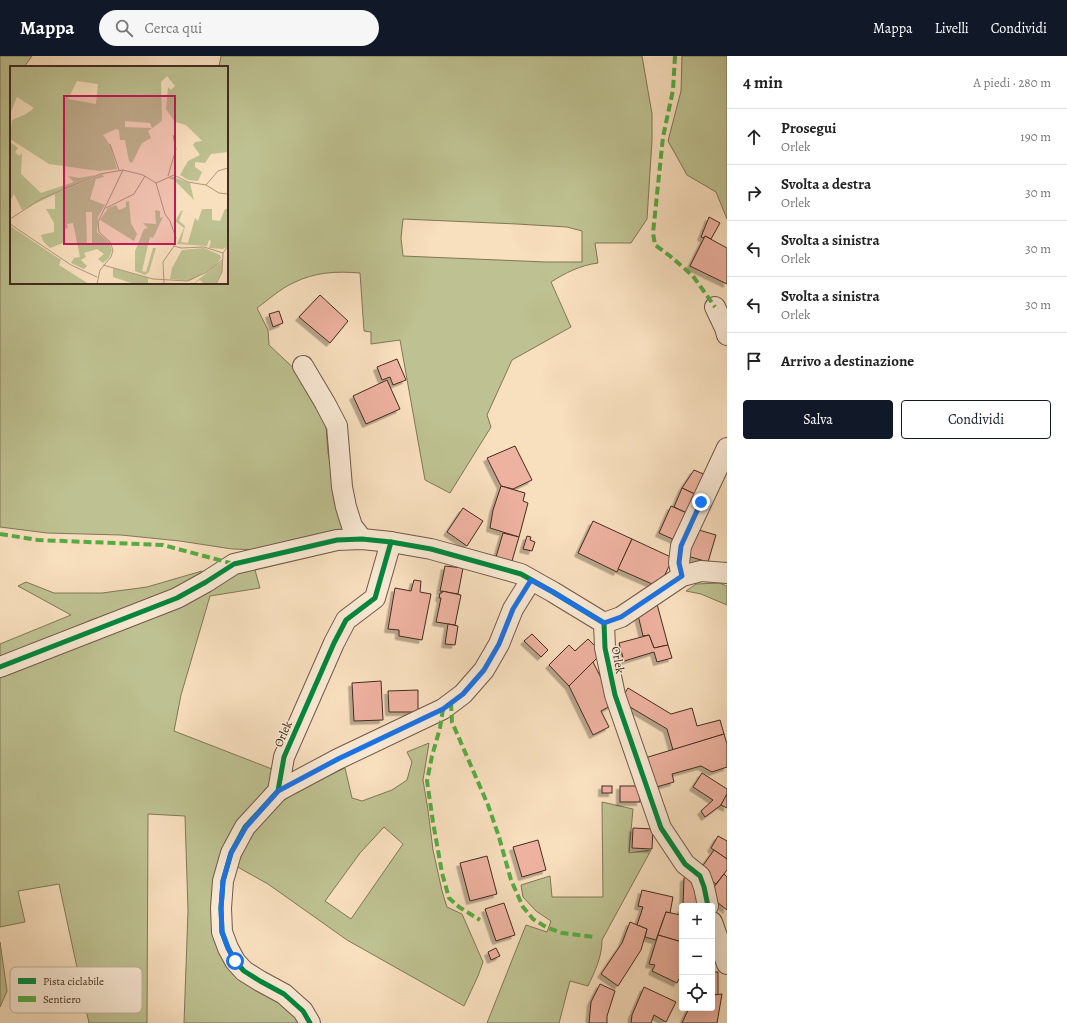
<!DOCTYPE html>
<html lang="it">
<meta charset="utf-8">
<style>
:root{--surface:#fff;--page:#f6f6f6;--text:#222;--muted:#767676;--line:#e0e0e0;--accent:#111827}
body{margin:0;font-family:Alegreya,serif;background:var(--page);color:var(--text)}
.controls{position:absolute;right:12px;bottom:12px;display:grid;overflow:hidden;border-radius:4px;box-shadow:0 4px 16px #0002}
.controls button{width:36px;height:36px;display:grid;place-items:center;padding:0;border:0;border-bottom:1px solid var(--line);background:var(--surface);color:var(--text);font:20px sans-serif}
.stop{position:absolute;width:12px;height:12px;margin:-9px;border:3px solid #1a73e8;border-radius:50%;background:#fff}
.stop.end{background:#1a73e8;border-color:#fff;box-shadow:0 1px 4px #0008}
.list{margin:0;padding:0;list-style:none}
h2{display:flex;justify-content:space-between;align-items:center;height:52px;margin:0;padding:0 16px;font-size:17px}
h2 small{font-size:13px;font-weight:400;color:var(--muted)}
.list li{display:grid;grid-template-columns:26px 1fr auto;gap:12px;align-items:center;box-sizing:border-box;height:56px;padding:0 16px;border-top:1px solid var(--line)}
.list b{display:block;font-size:15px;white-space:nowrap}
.list p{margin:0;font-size:13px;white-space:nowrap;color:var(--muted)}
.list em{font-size:13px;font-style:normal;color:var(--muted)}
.actions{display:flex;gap:8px;padding:12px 16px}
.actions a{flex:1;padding:9px 0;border:1px solid var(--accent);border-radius:4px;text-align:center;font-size:14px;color:var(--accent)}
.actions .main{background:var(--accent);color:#fff}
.icon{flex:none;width:22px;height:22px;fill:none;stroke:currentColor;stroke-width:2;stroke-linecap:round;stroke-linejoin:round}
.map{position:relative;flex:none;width:727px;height:967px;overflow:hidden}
header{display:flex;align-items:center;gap:24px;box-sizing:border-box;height:56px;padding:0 20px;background:var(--accent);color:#fff}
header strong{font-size:19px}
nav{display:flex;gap:22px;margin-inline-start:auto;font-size:14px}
.search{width:280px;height:36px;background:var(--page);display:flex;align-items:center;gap:10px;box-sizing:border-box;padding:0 14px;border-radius:22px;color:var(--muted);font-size:15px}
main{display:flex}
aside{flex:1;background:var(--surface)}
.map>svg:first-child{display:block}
</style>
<header>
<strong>Mappa</strong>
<div class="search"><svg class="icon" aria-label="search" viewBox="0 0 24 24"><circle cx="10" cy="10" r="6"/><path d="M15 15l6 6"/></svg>Cerca qui</div>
<nav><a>Mappa</a><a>Livelli</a><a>Condividi</a></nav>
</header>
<main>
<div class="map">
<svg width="727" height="967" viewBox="0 0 727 967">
<defs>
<filter id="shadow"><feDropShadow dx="-3.5" dy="3.5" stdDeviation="0" flood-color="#0004"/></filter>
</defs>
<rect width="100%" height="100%" fill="#f8dfbe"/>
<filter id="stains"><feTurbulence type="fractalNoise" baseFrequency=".005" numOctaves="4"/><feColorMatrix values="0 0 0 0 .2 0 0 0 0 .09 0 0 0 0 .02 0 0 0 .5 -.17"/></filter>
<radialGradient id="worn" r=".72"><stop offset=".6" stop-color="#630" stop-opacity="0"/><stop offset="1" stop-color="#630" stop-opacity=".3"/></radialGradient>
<g fill="#bec191" stroke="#817658" fill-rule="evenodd">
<path d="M0,0h32l-8,11h-13v216h216v-216h-8l2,-11h421l10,58v26l-5,79 -16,24h-36l3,20c-17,2 -33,10 -47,19l20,45 -59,33 -25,55 4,12 -41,66 -25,-13 -25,-140 -29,4v-12l-7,-1 -4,-58c-24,-2 -45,-1 -67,10 -13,6 -25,17 -36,25l11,22 1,15 32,30 15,23 10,29 2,26 19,77 -79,20 -36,-1 -52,-8 -59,-6 -74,-2 -47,-6zM403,163l114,5 50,3 15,4v31h-36l-143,-6 -2,-18z"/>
<polygon points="682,0 727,0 727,163 716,136 687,119 668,85 681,35"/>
<polygon points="253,507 260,532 210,540 181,639 174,675 272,713 269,732 214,830 216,888 225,903 267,934 302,967 184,967 188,855 185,760 148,758 147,967 89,967 59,828 18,835 25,866 0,871 0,618"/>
<polygon points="202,515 199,524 161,540 91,564 47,584 0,602 0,588 71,559 18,530 26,526 54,537 102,537 147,531"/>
<polygon points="719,527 727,530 727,549 701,538 686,535 696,528"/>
<path d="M429,687l-6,37 5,30 5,40 9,41 5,16 15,7 21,48 -5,14 -14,30 -117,-66 -79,-56 -34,-19 12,-25 19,-23 28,-25 52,-24 7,30 10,3 30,-11 15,-10 5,-18 -5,-10zM384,771l19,17 -52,75 -26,-18 35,-48z"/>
<path d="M602,746l31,7 -4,44 22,-3 -49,90c0,17 -7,31 -14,46l-18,-5 -11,42h-72l39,-98 21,7 4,-11 -15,-10 -13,-14 -2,-12 29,-9 2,21h51z"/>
<polygon points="0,886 7,935 0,951"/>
</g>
<g fill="#eeb2a0" stroke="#442b20" filter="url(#shadow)">
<polygon points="709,161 720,167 711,183 705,180 704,182 701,181"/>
<polygon points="705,180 727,192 727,228 690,210"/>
<polygon points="320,239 348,265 330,287 299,261"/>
<polygon points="279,255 283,267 273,271 269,258"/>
<polygon points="397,303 406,324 393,329 390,321 382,324 377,311"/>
<polygon points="387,324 400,353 366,368 353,340"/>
<polygon points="515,390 532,424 513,433 501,430 487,402"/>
<polygon points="694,414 708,420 699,440 682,432"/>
<polygon points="501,430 525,437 523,445 528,447 519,481 490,472 493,454"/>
<polygon points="682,432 699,440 691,459 674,451"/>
<polygon points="671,450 689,458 677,485 659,477"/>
<polygon points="463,452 483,465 467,490 447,476"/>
<polygon points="593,465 632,483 617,516 578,497"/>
<polygon points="692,472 716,479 708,506 684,499"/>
<polygon points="503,477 519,481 512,505 496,501"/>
<polygon points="527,480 531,481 530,484 535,486 532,495 523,493"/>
<polygon points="632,483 673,502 659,531 618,513"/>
<polygon points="445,510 463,512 458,538 440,535"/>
<polygon points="414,524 421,525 420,536 431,538 422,584 399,580 399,574 388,573 395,532 411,535"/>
<polygon points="442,535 461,539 455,569 436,566 441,542 439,542 440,537 442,537"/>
<polygon points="657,548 668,589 654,592 649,579 643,580 638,559"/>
<polygon points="448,568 458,570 455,589 445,588"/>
<polygon points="532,578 548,594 541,601 524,585"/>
<polygon points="649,579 654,592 668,589 672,602 657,606 654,596 624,605 619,587"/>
<polygon points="588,583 602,597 569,630 549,609 569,589 575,595"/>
<polygon points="593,606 614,648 601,655 609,671 593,679 569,630"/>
<polygon points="381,625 383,664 354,665 352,627"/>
<polygon points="628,632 671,658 692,652 697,670 720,664 724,678 673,694 667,673 620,645"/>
<polygon points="418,634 418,656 389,656 388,635"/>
<polygon points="724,678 727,688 727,711 712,716 701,710 672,718 674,726 653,732 645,702"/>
<polygon points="702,717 727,733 727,738 721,749 705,761 701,755 713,744 693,731"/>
<rect x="602" y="730" width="10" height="7"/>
<rect x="620" y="730" width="20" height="16"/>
<polygon points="727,738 727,752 721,749"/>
<polygon points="633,772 653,773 652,793 632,792"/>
<polygon points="718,780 727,785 727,803 711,792"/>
<polygon points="538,784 546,814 522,821 513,791"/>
<polygon points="714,794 727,803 727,814 716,828 699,815"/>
<polygon points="487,800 497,838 470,845 460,807"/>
<polygon points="724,818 727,821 727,854 708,839"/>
<polygon points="693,819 702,849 683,849 684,822"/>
<polygon points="642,834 673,841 670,857 666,856 656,884 645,881 647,873 637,869 643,851 638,850"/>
<polygon points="504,847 515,879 496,885 485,853"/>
<polygon points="682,852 682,886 658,879 666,856 681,859"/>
<polygon points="630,866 647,873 641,894 618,930 601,918 622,887"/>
<polygon points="658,879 682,886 682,917 677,927 652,915 655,909 649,908"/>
<polygon points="496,892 500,900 491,904 488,896"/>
<polygon points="712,911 713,911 713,916 718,916 718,939 712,939"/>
<polygon points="600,928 615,935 607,960 607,967 589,967 591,946"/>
<polygon points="644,931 676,946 666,966 654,959 651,967 631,967 632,959"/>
<polygon points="722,938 717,967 682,967 689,952 712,952 712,939"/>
</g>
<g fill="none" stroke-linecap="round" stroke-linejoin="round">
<defs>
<g id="minor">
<polyline points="715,251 725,272 727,279"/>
<polyline points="303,310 325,347 337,370 342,431 346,451 352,470 362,483"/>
<polyline points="682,520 679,507 681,490 727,392"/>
<polyline points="604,567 605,592 615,639 661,772 685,808 700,820 704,831 708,850"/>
<polyline points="604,567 621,561 682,520 701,515 727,517"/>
<polyline points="0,611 177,542 206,526 234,508 337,484 362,483 391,486 431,493 521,518 553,536 604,567"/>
<polyline points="278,735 338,703 443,653 463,638 484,614 499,588 513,553 531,524"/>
<polyline points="712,866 727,908"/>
<polyline points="310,967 303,955 284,938 260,925 244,915 235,905 228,892 222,876 221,852 223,825 231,797 245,771 278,735 284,701 334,587 346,564 375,542 391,486"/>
</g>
</defs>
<use href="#minor" stroke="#715848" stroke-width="22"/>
<use href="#minor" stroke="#faead5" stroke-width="20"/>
<g stroke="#56ab43" stroke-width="4" stroke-dasharray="8 4" stroke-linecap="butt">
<polyline points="675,0 673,34 663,81 653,177 655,189 670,200 693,220 715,251"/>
<polyline points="0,478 38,484 163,489 234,508"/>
<polyline points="451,647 452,666 488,749 499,781 511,824 523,851 533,863 546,871 562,877 594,881"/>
<polyline points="443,653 440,672 432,700 427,725 433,766 442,817 449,842 459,851 480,864"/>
</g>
<defs>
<g id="cycleway">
<polyline points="0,611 177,542 206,526 234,508 337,484 362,483 391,486 431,493 521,518 553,536 604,567 605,592 615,639 661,772 685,808 700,820 704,831 708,850"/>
<polyline points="310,967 303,955 284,938 260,925 244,915 235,905 228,892 222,876 221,852 223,825 231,797 245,771 278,735 284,701 334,587 346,564 375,542 391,486"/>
</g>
</defs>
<use href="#cycleway" stroke="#faead5" stroke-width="8"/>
<use href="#cycleway" stroke="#00873e" stroke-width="5"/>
</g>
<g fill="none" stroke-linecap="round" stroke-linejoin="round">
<polyline stroke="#1a73e8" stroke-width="5" points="235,905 228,892 222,876 221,852 223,825 231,797 246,771 278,735 338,703 443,653 463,638 484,614 499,588 513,553 531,524 553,536 604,567 621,561 682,520 679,507 681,490 701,446"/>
</g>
<g text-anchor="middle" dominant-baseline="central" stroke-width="3" stroke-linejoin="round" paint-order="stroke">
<g font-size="12" fill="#442b20" stroke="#faead5">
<text transform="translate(618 604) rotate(80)">Orlek</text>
<text transform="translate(283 678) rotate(-66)">Orlek</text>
</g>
</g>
<g transform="translate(10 10)">
<rect width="218" height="218" fill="#f8dfbe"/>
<path d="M0,0h218v86l-17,2 -6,9 -10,-1v5l7,5 -4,9 -10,-1 -8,-5 8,-14 12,-6 -7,-10 2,-3 7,-1 -16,-16 -11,-3 -9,-13 2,-22 3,3 4,-4 -8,-10 -6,6 1,39 -14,10 3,7 -9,5 -10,20 -3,-2 -4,-21h-5l-1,-10 -3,-1 -13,6 7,10 7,24 -18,2 -50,-7 -39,-25 2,-19 14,-6 8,-6 -17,-11 -7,17zM67,15l21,3 -2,20 -28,-5zM115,55l25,2 2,5 -27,-1zM0,76l8,6 -3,4 4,4 3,-3 -1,21 20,19 33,-11 -6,-6 11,2 16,-3 -73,35 -8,-16 -4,7zM92,108l2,3 -8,2 -6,20 15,6 -7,12 -1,15 12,10 3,8 -3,8 -6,5 -5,-4 6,-5 -7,-5 -13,4 2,4 -5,3 6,6 -3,3 -13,-6 3,-5 6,-1 -7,-34 -6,1 1,4 -4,1 -1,14 -13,5 -7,-7 -2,-6 13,-3v-9l-8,-14h9v-15zM76,146h6v32l-5,1zM163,111l17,6 4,17 -20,-20 -6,-2zM119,135l2,22 6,11 -3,7 -34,-21 8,-12 8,-3 3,5 7,-3v-5zM192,143h10v11l8,1 5,-12h3v37l-5,3 -14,-1 2,-7 -2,-1 -2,6 -30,-2 7,-16 -9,-7 6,-10 2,-1 -4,11 6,5 -4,16 7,1 7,-25 3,3zM145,144l5,1v7l3,-1 -10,21 -3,-1 -8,34 4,1 7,-24h3l-7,24 -4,3 -10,-4v-20l9,-22 4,-1 -5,-5 13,1zM0,160l51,34 -2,5 30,19h-79zM194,182l16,7 1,3 -7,9 -24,14 -20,-2 2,-11 10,-18zM212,195v11l-7,12h-11l-4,-4 -6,3zM103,202l35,10v6h-14l-21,-7z" fill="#bec191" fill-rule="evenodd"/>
<path fill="none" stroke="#b0977f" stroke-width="1" d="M100,78l9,26M158,110l8,-27 -3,-14M146,117l9,31 5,7 6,17 -2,8 -11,16 1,22M146,117l18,-8 14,7 18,3 13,8 9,1M196,119l12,-14 10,-3M96,142l28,-14 11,-18M0,153l31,-20 59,-25 23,-4 20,5 13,8M0,158l61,41 26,12M164,180l7,2 23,-1 19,6M93,199l50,14 34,2 20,-9 15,-12M87,218l3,-14 11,-13 2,-7 -3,-8 -11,-10 -1,-10 25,-52M206,218l6,-12 1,-19 5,-7"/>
<path fill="#c2185b" fill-opacity="0.15" stroke="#c2185b" stroke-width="2" d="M54,30h111v148h-111z"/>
<rect width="218" height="218" fill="none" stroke="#442b20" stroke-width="2"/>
</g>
<rect x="10" y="911" width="132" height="46" rx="6" fill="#faead5" stroke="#c3b19f" stroke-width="1"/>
<rect x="18" y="922" width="18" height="6" fill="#00873e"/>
<rect x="18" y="940" width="18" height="6" fill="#56ab43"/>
<g font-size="11" fill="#442b20">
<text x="43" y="929">Pista ciclabile</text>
<text x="43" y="947">Sentiero</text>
</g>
<rect width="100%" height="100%" filter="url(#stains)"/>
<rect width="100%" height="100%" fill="url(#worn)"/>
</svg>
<div class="controls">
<button>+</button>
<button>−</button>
<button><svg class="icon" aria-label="locate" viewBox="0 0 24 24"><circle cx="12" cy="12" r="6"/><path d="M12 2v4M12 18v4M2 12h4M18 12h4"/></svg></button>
</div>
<div class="stop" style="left:235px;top:905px"></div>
<div class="stop end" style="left:701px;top:446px"></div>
</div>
<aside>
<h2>4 min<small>A piedi · 280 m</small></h2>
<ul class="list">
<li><svg class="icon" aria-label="ahead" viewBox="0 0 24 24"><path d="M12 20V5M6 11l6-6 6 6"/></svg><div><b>Prosegui</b><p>Orlek</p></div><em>190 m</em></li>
<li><svg class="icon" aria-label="right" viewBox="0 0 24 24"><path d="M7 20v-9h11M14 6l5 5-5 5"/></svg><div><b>Svolta a destra</b><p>Orlek</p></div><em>30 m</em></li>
<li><svg class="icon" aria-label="left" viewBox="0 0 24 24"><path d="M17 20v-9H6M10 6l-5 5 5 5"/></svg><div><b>Svolta a sinistra</b><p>Orlek</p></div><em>30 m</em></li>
<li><svg class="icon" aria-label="left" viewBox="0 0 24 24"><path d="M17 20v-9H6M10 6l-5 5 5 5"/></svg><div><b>Svolta a sinistra</b><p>Orlek</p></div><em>30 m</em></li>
<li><svg class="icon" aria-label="arrive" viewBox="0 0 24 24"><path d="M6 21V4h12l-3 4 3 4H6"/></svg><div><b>Arrivo a destinazione</b></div></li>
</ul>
<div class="actions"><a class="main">Salva</a><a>Condividi</a></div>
</aside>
</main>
